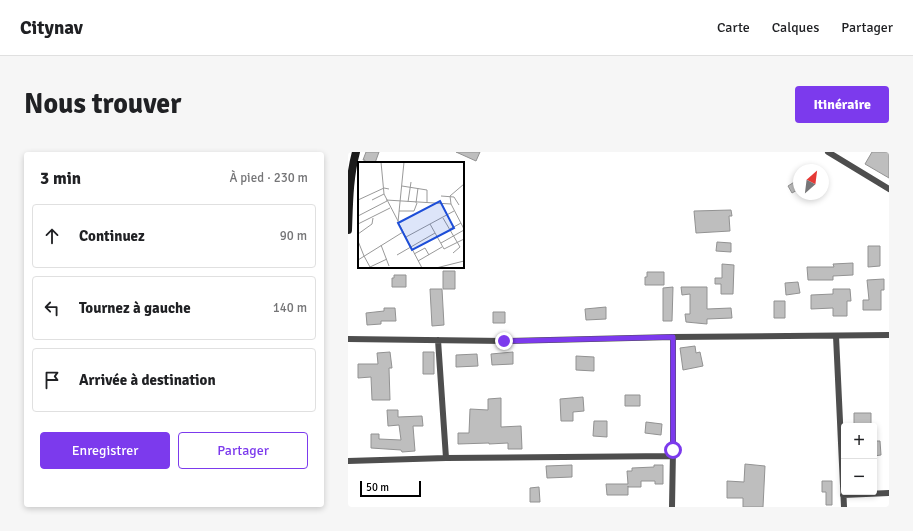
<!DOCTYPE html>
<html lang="fr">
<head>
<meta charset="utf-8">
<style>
  :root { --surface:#fff; --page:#f6f6f6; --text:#202124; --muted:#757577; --line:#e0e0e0; --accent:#7c3aed }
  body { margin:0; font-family:Signika,sans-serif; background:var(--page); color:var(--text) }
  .controls { position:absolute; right:12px; bottom:12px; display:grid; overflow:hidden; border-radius:4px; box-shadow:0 2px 6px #0003 }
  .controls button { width:36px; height:36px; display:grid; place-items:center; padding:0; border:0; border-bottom:1px solid var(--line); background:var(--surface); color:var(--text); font:20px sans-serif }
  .compass { position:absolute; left:445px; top:12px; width:36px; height:36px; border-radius:50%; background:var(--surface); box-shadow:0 2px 6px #0003; rotate:28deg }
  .scale { position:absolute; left:12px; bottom:10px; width:61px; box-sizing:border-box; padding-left:4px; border:2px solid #000; border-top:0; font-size:11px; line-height:14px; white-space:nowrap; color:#000; -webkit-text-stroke:3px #fff; paint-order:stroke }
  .stop { position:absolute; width:12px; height:12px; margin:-9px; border:3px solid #7c3aed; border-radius:50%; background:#fff }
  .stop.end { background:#7c3aed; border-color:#fff; box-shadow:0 1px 4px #0008 }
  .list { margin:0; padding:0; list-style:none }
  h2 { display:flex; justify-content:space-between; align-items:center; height:52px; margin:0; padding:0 16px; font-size:17px }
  h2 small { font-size:13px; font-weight:400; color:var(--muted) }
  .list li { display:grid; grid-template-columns:26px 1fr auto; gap:12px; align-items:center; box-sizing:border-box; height:64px; margin:0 8px 8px; padding:0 8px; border:1px solid var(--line); border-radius:4px }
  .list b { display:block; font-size:15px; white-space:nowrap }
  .list em { font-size:13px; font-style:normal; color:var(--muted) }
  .actions { display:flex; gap:8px; padding:12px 16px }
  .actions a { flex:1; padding:9px 0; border:1px solid var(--accent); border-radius:4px; text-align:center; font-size:14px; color:var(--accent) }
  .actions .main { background:var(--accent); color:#fff }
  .icon { flex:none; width:22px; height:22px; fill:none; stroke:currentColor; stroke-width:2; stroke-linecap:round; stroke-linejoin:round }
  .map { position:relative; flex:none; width:541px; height:355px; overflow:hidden; border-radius:4px }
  header { display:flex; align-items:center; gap:24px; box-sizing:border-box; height:56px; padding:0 20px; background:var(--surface); border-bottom:1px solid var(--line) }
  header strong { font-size:19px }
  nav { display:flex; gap:22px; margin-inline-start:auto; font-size:14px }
  .intro { display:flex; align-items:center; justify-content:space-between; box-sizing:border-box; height:96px; padding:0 24px }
  h1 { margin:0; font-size:28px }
  .button { padding:10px 18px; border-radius:4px; background:var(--accent); color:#fff; font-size:14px; font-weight:700 }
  main { display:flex; gap:24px; padding:0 24px }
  aside { flex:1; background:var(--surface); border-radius:4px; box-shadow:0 2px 6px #0003 }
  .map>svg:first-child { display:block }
  .building { fill:#bebebe; stroke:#929292 }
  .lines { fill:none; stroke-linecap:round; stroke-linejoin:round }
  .street { stroke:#4e4e4e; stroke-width:6 }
  .secondary { stroke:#1b1b1b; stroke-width:8 }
  .route { stroke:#7c3aed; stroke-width:5 }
  .inset-road { fill:none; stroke:#999; stroke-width:1 }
  .view { fill:#1d4ed8; fill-opacity:0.15; stroke:#1d4ed8; stroke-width:2 }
  .inset-edge { fill:none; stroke:#000; stroke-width:2 }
</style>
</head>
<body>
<header>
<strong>Citynav</strong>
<nav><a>Carte</a><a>Calques</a><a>Partager</a></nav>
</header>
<div class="intro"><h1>Nous trouver</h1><a class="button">Itinéraire</a></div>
<main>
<aside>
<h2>3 min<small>À pied · 230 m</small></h2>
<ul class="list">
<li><svg class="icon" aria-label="ahead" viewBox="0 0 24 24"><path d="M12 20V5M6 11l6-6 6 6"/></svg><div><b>Continuez</b></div><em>90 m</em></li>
<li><svg class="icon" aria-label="left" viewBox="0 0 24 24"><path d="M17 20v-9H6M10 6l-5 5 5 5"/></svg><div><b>Tournez à gauche</b></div><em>140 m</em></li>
<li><svg class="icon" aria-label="arrive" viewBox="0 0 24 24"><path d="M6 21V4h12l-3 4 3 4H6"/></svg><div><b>Arrivée à destination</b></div></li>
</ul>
<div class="actions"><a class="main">Enregistrer</a><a>Partager</a></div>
</aside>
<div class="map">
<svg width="541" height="355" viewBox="0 0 541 355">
  <rect width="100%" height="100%" fill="#fff"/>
  <path class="building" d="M18,0H31L27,11H16L17,8H15Z
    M108,0H132L128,9Z
    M524,0H541V26L517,12Z
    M451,27V37L444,41L440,34Z
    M383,58L384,64H381L382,79L348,81L346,59Z
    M369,90L383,91V100L368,99Z
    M520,94H532V114L520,115Z
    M505,111V123L485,124V128H460L459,115H486L485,112Z
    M374,112L386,113L385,142H373V132H367V126H374Z
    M95,119H107V137H95Z
    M299,120H316V133H297V125H299Z
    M46,123H58V135H44V126H46Z
    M536,127V138H533V158H515V148H521L519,128Z
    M450,130L452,141L438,143L437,131Z
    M325,135L324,169H315V136Z
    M333,135H359V157L383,156L384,166L359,167V172L338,170L337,162H342V142L334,143Z
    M82,137H94L96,173L84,174Z
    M485,137H502L503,149H499V164H485V156L463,157V143L485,142Z
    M426,149H437V166H426Z
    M258,155V167L238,168L237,157Z
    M36,156H47L48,169H33V172L19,173L18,161L36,159Z
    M145,160H157V171H145Z
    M347,194L348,201L352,200L355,214L335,218L332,196Z
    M42,200L44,216H41L42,248H24L23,225L10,226V212H30L29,201Z
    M75,200H86V222H75Z
    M165,200V212L144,213L143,202Z
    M129,202L130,214L108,215V203Z
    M228,204L246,205V219L228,218Z
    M277,243H292V254H277Z
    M235,245L236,259L225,260V269H213L212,247Z
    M153,246V275L173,274L174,297H160V291L141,292V291L110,292V281H121L122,257L140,258V247Z
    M39,258H50V265L74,264L75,274H65L67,299L54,300L53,298L23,296V282H31V287L53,288L51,273L40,274Z
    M506,261H523V274H506Z
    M246,269H259V285L245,284Z
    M298,270L314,272L313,283L297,281Z
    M526,289H532L533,303L526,304Z
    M397,312L417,314L415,355H395V346H379V329L396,330Z
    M224,313V325L199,326L198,314Z
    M306,313H315V332H307V329H293V335H280V334V343H259L258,332H280L279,319H284V316L306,315Z
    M474,329H484V353H478V340H474Z
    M191,335L192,350H182V336Z"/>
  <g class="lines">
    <path class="street" d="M480,0L541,37
      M488,184L496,355
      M0,187L156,189L325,185L541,183
      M90,188L98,306
      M0,309L98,306L325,304
      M495,343L541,341
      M324,355L325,298V185"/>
    <path class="secondary" d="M0,78C1,52 1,26 8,0"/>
  </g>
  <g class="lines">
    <path class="route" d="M156,189L325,185V298"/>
  </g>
  <g transform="translate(10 10)">
    <rect width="106" height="106" fill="#fff"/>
    <path class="inset-road" d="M23,0L26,32L40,59M46,0L40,60L64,106M106,22L92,34L93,42L106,67M44,24L69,28V41M83,34L96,35L101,43M0,38L26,26L31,27M14,38L26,32M28,38L93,42M50,40L53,20M58,41L60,26M41,49H56L59,41M0,54L29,39M85,56L102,85L95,91M0,62L32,46M72,62L86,87L106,77M92,67L103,61M0,72L14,62L15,56M48,75L96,49M0,79L6,94M83,81L106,68M23,83L31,104M56,92L67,86L71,93M39,93L77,71M6,94L12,105M0,98L45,70M60,99L84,85M12,105L29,97M78,106L106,99"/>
    <path class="view" d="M82,39L96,66L54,88L40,61Z"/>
    <rect width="106" height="106" class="inset-edge"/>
  </g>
</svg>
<div class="controls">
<button>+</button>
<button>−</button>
</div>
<svg class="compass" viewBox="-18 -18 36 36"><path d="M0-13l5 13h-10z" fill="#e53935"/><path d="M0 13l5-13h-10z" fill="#757577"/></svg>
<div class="scale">50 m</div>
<div class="stop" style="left:325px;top:298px"></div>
<div class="stop end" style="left:156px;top:189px"></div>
</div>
</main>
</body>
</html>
